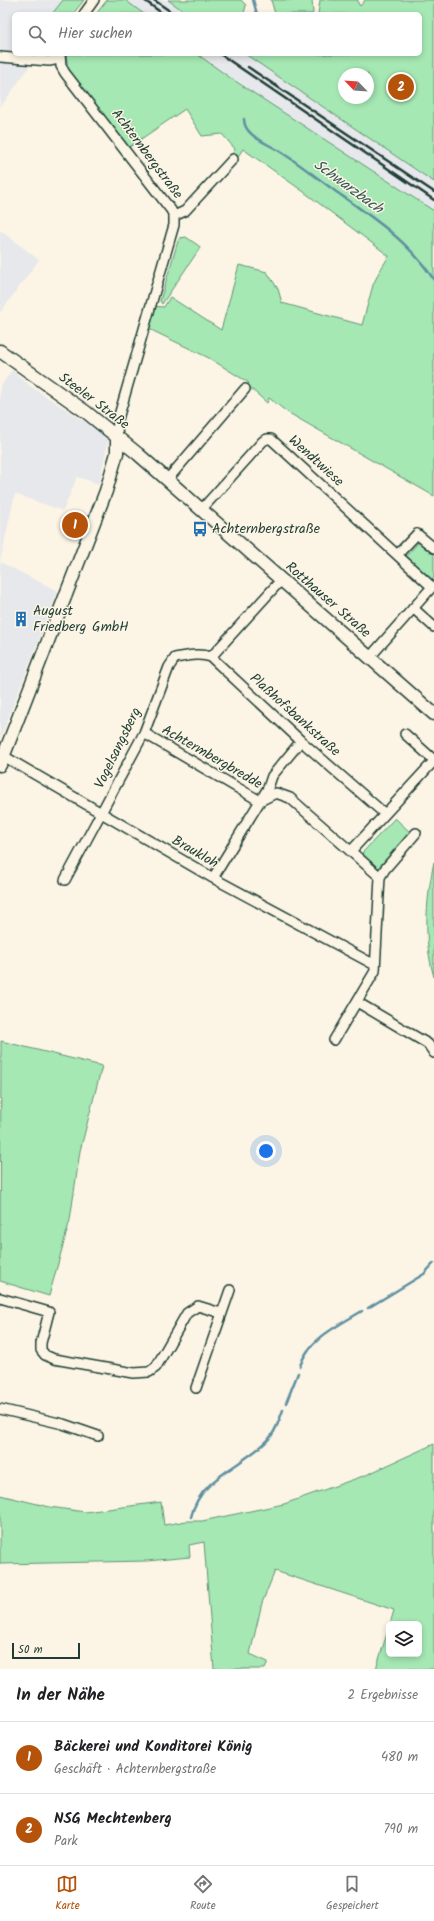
<!DOCTYPE html>
<html lang="de">
<head>
<meta charset="utf-8">
<style>
  :root { --surface:#fff; --page:#f6f6f6; --text:#202124; --muted:#757577; --line:#e0e0e0; --accent:#b45309 }
  body { margin:0; font-family:Kalam,sans-serif; background:var(--page); color:var(--text) }
  .controls { position:absolute; right:12px; bottom:12px; display:grid; overflow:hidden; border-radius:6px; box-shadow:0 2px 6px #0003 }
  .controls button { width:36px; height:36px; display:grid; place-items:center; padding:0; border:0; border-bottom:1px solid var(--line); background:var(--surface); color:var(--text); font:20px sans-serif }
  .compass { position:absolute; left:338px; top:68px; width:36px; height:36px; border-radius:50%; background:var(--surface); box-shadow:0 2px 6px #0003; rotate:295deg }
  .scale { position:absolute; left:12px; bottom:10px; width:68px; box-sizing:border-box; padding-left:4px; border:2px solid #1f3d34; border-top:0; font-size:11px; line-height:14px; white-space:nowrap; color:#1f3d34; -webkit-text-stroke:3px #fcf5e5; paint-order:stroke }
  .you { position:absolute; left:266px; top:1151px; width:14px; height:14px; margin:-10px; border:3px solid #fff; border-radius:50%; background:#1a73e8; box-shadow:0 0 0 6px #1a73e833 }
  .badge { display:grid; place-items:center; width:26px; height:26px; border-radius:50%; background:var(--accent); color:#fff; font-size:13px; font-weight:700 }
  .pin { position:absolute; translate:-50% -50%; border:2px solid #fff; box-shadow:0 1px 4px #0006 }
  .list { margin:0; padding:0; list-style:none }
  h2 { display:flex; justify-content:space-between; align-items:center; height:52px; margin:0; padding:0 16px; font-size:17px }
  h2 small { font-size:13px; font-weight:400; color:var(--muted) }
  .list li { display:grid; grid-template-columns:26px 1fr auto; gap:12px; align-items:center; box-sizing:border-box; height:72px; padding:0 16px; border-top:1px solid var(--line) }
  .list b { display:block; font-size:15px; white-space:nowrap }
  .list p { margin:0; font-size:13px; white-space:nowrap; color:var(--muted) }
  .list em { font-size:13px; font-style:normal; color:var(--muted) }
  .icon { flex:none; width:22px; height:22px; fill:none; stroke:currentColor; stroke-width:2; stroke-linecap:round; stroke-linejoin:round }
  .map { position:relative; flex:none; width:434px; height:1669px; overflow:hidden }
  .search { position:absolute; background:var(--surface); box-shadow:0 2px 6px #0003; left:12px; right:12px; top:12px; height:44px; display:flex; align-items:center; gap:10px; box-sizing:border-box; padding:0 14px; border-radius:6px; color:var(--muted); font-size:15px }
  .sheet { height:196px; background:var(--surface) }
  nav { display:flex; justify-content:space-around; align-items:center; box-sizing:border-box; height:56px; border-top:1px solid var(--line); background:var(--surface); font-size:11px; color:var(--muted) }
  nav a { display:grid; justify-items:center; gap:2px }
  nav .on { color:var(--accent) }
  .map>svg:first-child { display:block }
  .built { fill:#e7e8eb }
  .green { fill:#a5e8b3; stroke:#629274; fill-rule:evenodd }
  .lines { fill:none; stroke-linecap:round; stroke-linejoin:round }
  .stream { stroke:#5f8fa1; stroke-width:2.5 }
  .street-casing { stroke:#1f3d34; stroke-width:12 }
  .secondary-casing { stroke:#1f3d34; stroke-width:15 }
  .street { stroke:#fcf5e5; stroke-width:9 }
  .secondary { stroke:#fcf5e5; stroke-width:12 }
  .rail { stroke:#1f3d34; stroke-width:2.5 }
  .labels { text-anchor:middle; dominant-baseline:central; stroke-width:3; stroke-linejoin:round; paint-order:stroke }
  .street-label { font-size:14px; fill:#1f3d34; stroke:#fcf5e5 }
  .poi-label { font-size:14px; fill:#1f3d34; stroke:#fcf5e5; text-anchor:start }
  .water-label { font-size:15px; font-style:italic; fill:#345858; stroke:#fcf5e5 }
</style>
</head>
<body>
<div class="map">
<svg width="434" height="1669" viewBox="0 0 434 1669">
  <rect width="100%" height="100%" fill="#fcf5e5"/>
  <filter id="ink" filterUnits="userSpaceOnUse"><feTurbulence type="fractalNoise" baseFrequency=".025" numOctaves="2"/><feDisplacementMap in="SourceGraphic" scale="8" xChannelSelector="R" yChannelSelector="G"/><feConvolveMatrix kernelMatrix="1 2 1 2 8 2 1 2 1" color-interpolation-filters="sRGB"/></filter>
  <g filter="url(#ink)">
    <path class="built" d="M0,0H63L52,14H14V54H24L22,59L29,67L0,108Z
      M125,0H168L188,14H144Z
      M197,54H245L434,182V211L229,77Z
      M0,230L39,260L0,313Z
      M12,370L30,386L109,437L99,484L77,477L63,511L15,494L0,562L58,591L0,739V387Z"/>
    <path class="green" d="M63,0H84L73,14H52Z
      M107,0H125L144,14H96Z
      M168,0H241L246,5L244,14H188Z
      M271,0H312L313,14H275Z
      M320,0H358V3L360,6L365,0H434V182L245,54H420V14H318ZM344,74H368V98H344Z
      M66,54H197L229,77L434,211V496L287,412L269,398L267,403L247,385L249,383L209,358L145,327L151,306L164,307L170,297L221,330L239,265L267,272L278,289L282,303L362,325L373,285L379,272L389,256L304,192L243,149L235,161L231,156L235,149L222,134L202,136L185,109L128,148L68,69Z
      M186,237L199,246L200,248L162,304L160,301L178,241L180,238Z
      M420,541L434,554V578L432,580L406,556Z
      M395,818L411,833L378,868L362,853Z
      M434,862V977C423,939 426,900 434,862Z
      M1,1041L102,1066L80,1151L70,1220L49,1296L0,1281Z
      M434,1444V1669H376L389,1627V1654H419V1624H390L394,1610L275,1571L262,1603L250,1654L268,1662L265,1669H214L204,1542L189,1545L190,1557L147,1561L0,1564V1495L50,1507L85,1512L161,1502L164,1525L186,1521H202L284,1504L366,1475Z"/>
    <g class="lines">
      <path class="stream" d="M253,0L257,14
        M244,119C244,135 264,142 276,149C296,161 316,177 335,191C372,217 409,241 434,280
        M368,1308L424,1274L434,1263
        M300,1366C309,1338 338,1326 362,1311
        M286,1403L298,1373
        M191,1517C200,1477 242,1467 268,1440C276,1432 279,1420 283,1410"/>
      <g class="street-casing">
        <path id="street" d="M84,14L94,0
          M60,54L61,66L65,73L171,210L174,216V225L118,419L117,436
          M0,57L49,61L59,59
          M174,216L185,211L233,159
          M167,480L245,389
          M202,509L263,441L267,439H271L432,587L370,657
          M398,554L417,534L434,548
          M413,608L434,627
          M211,657L282,579
          M144,733L260,801L276,793L290,798L380,877
          M405,734L434,760
          M0,754L213,878L375,965
          M351,851L434,761
          M213,878L268,788L272,776L301,741
          M65,880L144,733L169,667L175,658C188,656 199,653 211,657L301,741L385,814
          M357,1002L428,1044L434,1053
          M334,1040L375,971L380,877L385,869L416,833
          M0,1298L49,1312L41,1343V1350L45,1355L54,1359L134,1373L149,1372L156,1367L187,1313L198,1306L221,1313
          M196,1388L230,1290
          M0,1409L63,1424L98,1436"/>
      </g>
      <g class="secondary-casing">
        <path id="secondary" d="M0,351L86,412L138,454L434,714
          M0,765L106,491L117,453V436"/>
      </g>
      <use href="#street" class="street"/>
      <use href="#secondary" class="secondary"/>
      <path class="rail" d="M144,0L163,14
        M154,0L174,14
        M220,54L434,200
        M248,67L434,192"/>
    </g>
  </g>
  <defs>
    <g id="bus-bare" transform="scale(1.2)"><path d="M-5-6H5V4H4V6H2V4H-2V6H-4V4H-5ZM-3.5-4V0h7V-4ZM-3.5 1.2v1.5H-2V1.2ZM2 1.2v1.5H3.5V1.2Z" fill="#1f6fb2" stroke="#fcf5e5" stroke-width="2.5" paint-order="stroke"/></g>
    <g id="building-bare" transform="scale(1.2)"><path d="M-4-6H4V6H1V3H-1V6H-4ZM-2.5-4.3h1.7v1.8h-1.7ZM.8-4.3h1.7v1.8H.8ZM-2.5-1h1.7V.8h-1.7ZM.8-1h1.7V.8H.8Z" fill="#1f6fb2" stroke="#fcf5e5" stroke-width="2.5" paint-order="stroke"/></g>
  </defs>
  <g fill-rule="evenodd">
    <use href="#bus-bare" x="200" y="529"/>
    <use href="#building-bare" x="21" y="619"/>
  </g>
  <g class="labels">
    <g class="street-label">
      <text transform="translate(147 154) rotate(53)">Achternbergstraße</text>
      <text transform="translate(94 401) rotate(37)">Steeler Straße</text>
      <text transform="translate(316 461) rotate(42)">Wendtwiese</text>
      <text transform="translate(328 600) rotate(41)">Rotthauser Straße</text>
      <text transform="translate(295 715) rotate(42)">Plaßhofsbankstraße</text>
      <text transform="translate(118 748) rotate(-64)">Vogelsangsberg</text>
      <text transform="translate(212 757) rotate(30)">Achtermbergbredde</text>
      <text transform="translate(195 852) rotate(30)">Braukloh</text>
    </g>
    <g class="poi-label">
      <text x="212" y="529">Achternbergstraße</text>
      <text x="33" y="611">August<tspan x="33" dy="16">Friedberg GmbH</tspan></text>
    </g>
    <g class="water-label">
      <text transform="translate(348 187) rotate(36)">Schwarzbach</text>
    </g>
  </g>
</svg>
<div class="controls">
<button><svg class="icon" aria-label="layers" viewBox="0 0 24 24"><path d="M12 4l9 5-9 5-9-5zM3 14l9 5 9-5"/></svg></button>
</div>
<svg class="compass" viewBox="-18 -18 36 36"><path d="M0-13l5 13h-10z" fill="#e53935"/><path d="M0 13l5-13h-10z" fill="#757577"/></svg>
<div class="scale">50 m</div>
<div class="you"></div>
<div class="pin badge" style="left:75px;top:525px">1</div>
<div class="pin badge" style="left:401px;top:87px">2</div>
<div class="search"><svg class="icon" aria-label="search" viewBox="0 0 24 24"><circle cx="10" cy="10" r="6"/><path d="M15 15l6 6"/></svg>Hier suchen</div>
</div>
<section class="sheet">
<h2>In der Nähe<small>2 Ergebnisse</small></h2>
<ul class="list">
<li><span class="badge">1</span><div><b>Bäckerei und Konditorei König</b><p>Geschäft · Achternbergstraße</p></div><em>480 m</em></li>
<li><span class="badge">2</span><div><b>NSG Mechtenberg</b><p>Park</p></div><em>790 m</em></li>
</ul>
</section>
<nav>
<a class="on"><svg class="icon" aria-label="map" viewBox="0 0 24 24"><path d="M3 6l6-2 6 2 6-2v14l-6 2-6-2-6 2zM9 4v14M15 6v14"/></svg>Karte</a>
<a><svg class="icon" aria-label="directions" viewBox="0 0 24 24"><path d="M12 3l9 9-9 9-9-9zM9 14v-3h6M13 9l2 2-2 2"/></svg>Route</a>
<a><svg class="icon" aria-label="saved" viewBox="0 0 24 24"><path d="M7 4h10v16l-5-4-5 4z"/></svg>Gespeichert</a>
</nav>
</body>
</html>
